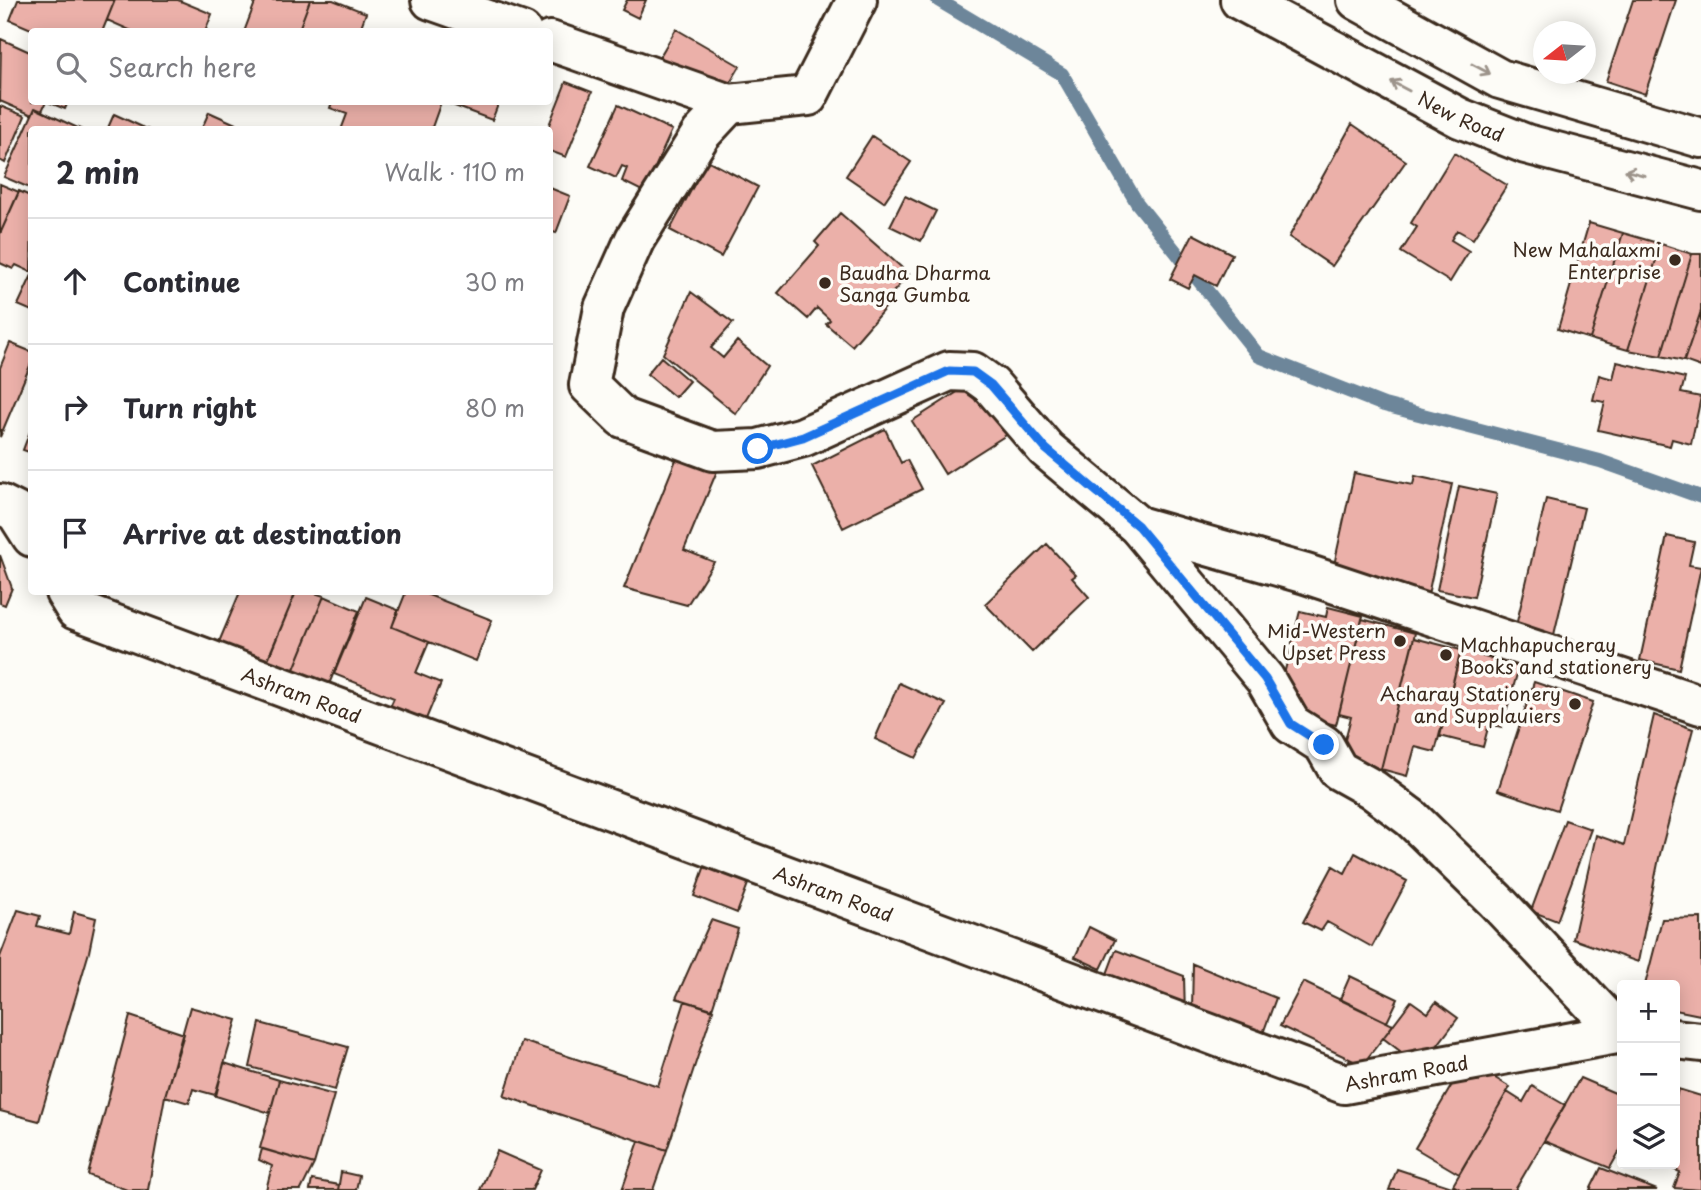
<!DOCTYPE html>
<html lang="en">
<head>
<meta charset="utf-8">
<style>
  :root { --surface:#fff; --page:#f7f7f7; --text:#2b2b33; --muted:#7c7c81; --line:#e1e1e2 }
  body { margin:0; font-family:"Playpen Sans",sans-serif; background:var(--page); color:var(--text) }
  .controls { position:absolute; right:21px; bottom:21px; display:grid; overflow:hidden; border-radius:7px; box-shadow:0 4px 18px #0003 }
  .controls button { width:63px; height:63px; display:grid; place-items:center; padding:0; border:0; border-bottom:2px solid var(--line); background:var(--surface); color:var(--text); font:35px sans-serif }
  .compass { position:absolute; left:1533px; top:21px; width:63px; height:63px; border-radius:50%; background:var(--surface); box-shadow:0 4px 18px #0003; rotate:253deg }
  .stop { position:absolute; width:21px; height:21px; margin:-16px; border:5px solid #1a73e8; border-radius:50%; background:#fff }
  .stop.end { background:#1a73e8; border-color:#fff; box-shadow:0 2px 7px #0008 }
  .list { margin:0; padding:0; list-style:none }
  h2 { display:flex; justify-content:space-between; align-items:center; height:91px; margin:0; padding:0 28px; font-size:30px }
  h2 small { font-size:23px; font-weight:400; color:var(--muted) }
  .list li { display:grid; grid-template-columns:46px 1fr auto; gap:21px; align-items:center; box-sizing:border-box; height:126px; padding:0 28px; border-top:2px solid var(--line) }
  .list b { display:block; font-size:26px; white-space:nowrap }
  .list em { font-size:23px; font-style:normal; color:var(--muted) }
  .icon { flex:none; width:38px; height:38px; fill:none; stroke:currentColor; stroke-width:2; stroke-linecap:round; stroke-linejoin:round }
  .map { position:relative; flex:none; width:1701px; height:1190px; overflow:hidden }
  .search { position:absolute; background:var(--surface); box-shadow:0 4px 18px #0003; left:28px; top:28px; width:525px; height:77px; display:flex; align-items:center; gap:18px; box-sizing:border-box; padding:0 24px; border-radius:7px; color:var(--muted); font-size:26px }
  .panel { position:absolute; background:var(--surface); box-shadow:0 4px 18px #0003; left:28px; top:126px; width:525px; height:469px; border-radius:7px }
  .map>svg:first-child { display:block }
  .lines { fill:none; stroke-linecap:round; stroke-linejoin:round }
  .stream { stroke:#6d869a; stroke-width:14 }
  .building { fill:#ebb0a9; stroke:#3b2a1e; stroke-width:2 }
  .street-casing { stroke:#3b2a1e; stroke-width:44 }
  .primary-casing { stroke:#3b2a1e; stroke-width:44 }
  .street { stroke:#fdfcf7; stroke-width:38 }
  .primary { stroke:#fdfcf7; stroke-width:38 }
  .oneway { stroke:#9c938a }
  .route { stroke:#1a73e8; stroke-width:9 }
  .poi-dot { fill:#3b2a1e; stroke:#fdfcf7; stroke-width:2.5 }
  .labels { text-anchor:middle; dominant-baseline:central; stroke-width:7; stroke-linejoin:round; paint-order:stroke }
  .street-label { font-size:19px; fill:#3b2a1e; stroke:#fdfcf7 }
  .poi-label { font-size:19px; fill:#3b2a1e; stroke:#fdfcf7; text-anchor:end }
</style>
</head>
<body>
<div class="map">
<svg width="1701" height="1190" viewBox="0 0 1701 1190">
  <rect width="100%" height="100%" fill="#fdfcf7"/>
  <filter id="ink" filterUnits="userSpaceOnUse"><feTurbulence type="fractalNoise" baseFrequency=".0143" numOctaves="2"/><feDisplacementMap in="SourceGraphic" scale="14" xChannelSelector="R" yChannelSelector="G"/><feConvolveMatrix kernelMatrix="1 2 1 2 8 2 1 2 1" color-interpolation-filters="sRGB"/></filter>
  <g filter="url(#ink)">
    <g class="lines">
      <path class="stream" d="M938,0L1062,74L1137,203L1259,356L1384,405L1600,461L1701,497"/>
    </g>
    <path class="building" d="M18,0H115L102,32H38L10,20Z
      M115,0H178L212,14L205,32H134L107,20Z
      M256,0H310L298,32H244Z
      M310,0H333L366,13L359,32H298Z
      M627,0H646L638,18L622,10Z
      M1633,0H1676L1645,94L1606,81Z
      M676,29L740,66L723,95L659,58Z
      M1,39L32,53V102H46L42,111L35,108L32,115L0,101Z
      M566,82L592,92L566,157L550,151L547,130Z
      M48,102H68L65,109Z
      M332,102H441L431,130H341L347,114L330,108Z
      M444,102H499L492,120Z
      M618,105L672,130L644,192L622,181L627,168L622,166L616,178L590,166Z
      M0,106L25,116L5,163L0,160Z
      M35,108L82,130H32V189L4,177Z
      M209,112L249,130H201Z
      M114,114L149,130H107Z
      M1352,124L1406,161L1332,266L1289,237Z
      M872,136L911,162L884,202L846,176Z
      M1454,153L1507,185L1473,239L1457,230L1451,240L1469,251L1450,282L1401,252L1417,227L1411,223Z
      M707,160L758,187L721,257L670,230Z
      M0,184L19,192L0,234Z
      M550,188L570,196L556,233L550,231Z
      M19,191L32,197L31,272L16,265L13,269L0,263V234Z
      M905,196L936,211L921,241L890,226Z
      M840,213L909,274L888,298L891,301L852,346L826,324L830,320L817,308L808,319L778,293L819,246L815,242Z
      M1589,223L1623,233L1590,339L1558,329Z
      M1623,233L1661,244L1628,350L1590,339Z
      M1193,234L1232,254L1216,286L1195,275L1188,288L1170,279Z
      M1661,244L1692,254L1661,356L1628,350Z
      M1692,254H1701V311L1684,361L1661,356Z
      M32,275V311L18,305Z
      M691,292L733,323L711,348L723,358L737,341L767,366L736,414L663,354Z
      M1701,311V367L1684,361Z
      M10,343L32,352V361L0,437V368Z
      M661,357L689,381L675,397L647,374Z
      M1617,362L1685,378L1681,393L1701,397L1691,444L1672,439L1670,446L1598,430L1605,402L1593,400L1599,375L1613,379Z
      M967,386L976,401L986,394L1011,432L945,474L912,421Z
      M32,426V453L23,450Z
      M885,429L901,463L907,460L922,489L843,528L812,466Z
      M677,457L717,471L684,550L714,562L687,605L624,588Z
      M1354,473L1413,485L1415,476L1452,484L1428,595L1334,565Z
      M1459,486L1497,494L1474,597L1437,590Z
      M1546,499L1584,508L1553,639L1515,630Z
      M1667,536L1694,542L1689,565L1701,567L1679,669L1640,660Z
      M1047,544L1076,575L1072,578L1089,597L1032,652L985,604Z
      M0,555L12,588L5,605L0,603Z
      M240,592H296L267,662L219,642Z
      M296,592H312L324,596L292,674L266,663Z
      M406,592H421L492,620L476,661L392,627Z
      M324,596L359,611L325,694L292,674Z
      M366,597L398,610L392,627L429,642L416,673L441,683L424,724L389,709L394,698L334,674Z
      M1328,607L1363,616L1336,725L1294,715L1299,695L1280,690L1300,611L1326,617Z
      M1362,619L1415,633L1381,769L1340,759L1351,717L1339,714Z
      M1414,638L1461,650L1435,752L1415,747L1407,776L1381,769Z
      M1461,650L1519,667L1502,727L1489,724L1483,747L1440,736Z
      M1534,682L1593,702L1557,810L1498,790Z
      M899,683L946,704L916,758L875,739Z
      M1654,715L1693,729L1659,858L1638,962L1573,939L1596,835L1624,845Z
      M1565,820L1591,829L1557,921L1531,911Z
      M1355,853L1407,881L1372,947L1327,922L1321,931L1303,922L1333,866L1345,873Z
      M707,860L751,876L737,913L694,896Z
      M18,910L40,916L37,926L69,934L74,912L96,918L89,952L39,1121L0,1111V957Z
      M1701,918V1009L1700,1015L1675,1010V985H1645L1662,919Z
      M711,920L738,929L712,1009L676,998Z
      M1089,927L1115,940L1101,969L1075,957Z
      M1116,950L1184,976L1185,1015L1104,982Z
      M1193,964L1276,998L1262,1036L1192,1009Z
      M1350,976L1398,999L1387,1022L1340,999Z
      M1303,982L1393,1025L1362,1065L1280,1026Z
      M685,1001L713,1010L667,1150L504,1096L522,1041L658,1086Z
      M1411,1001L1428,1013L1436,1002L1458,1018L1421,1067L1383,1038Z
      M190,1007L237,1020L215,1095L193,1089L189,1103L165,1096Z
      M130,1016L184,1034L165,1096L148,1190H127L88,1175Z
      M260,1023L348,1047L335,1090L250,1067Z
      M224,1063L279,1080L270,1113L216,1096Z
      M1460,1071L1479,1082L1485,1072L1510,1087L1459,1174L1415,1148Z
      M1580,1078L1622,1096V1147L1610,1168L1544,1141Z
      M279,1080L334,1095L314,1164L260,1148Z
      M1532,1086L1565,1105L1515,1190H1462L1453,1185L1507,1092L1523,1102Z
      M1678,1089L1701,1096V1190L1674,1188L1680,1172L1661,1164H1675V1102Z
      M639,1141L667,1150L653,1190H622Z
      M262,1149L314,1164L301,1190H266L272,1166L259,1160Z
      M497,1151L541,1170L532,1190H480Z
      M1639,1164H1654L1651,1171Z
      M1601,1168L1657,1190H1590Z
      M1397,1169L1461,1190H1389Z
      M341,1172L359,1176L356,1190H338Z
      M312,1180L339,1185L338,1190H310Z"/>
    <g class="lines">
      <g class="street-casing">
        <g id="street">
          <path d="M431,0L522,32"/>
          <path d="M550,41L729,104L808,96L857,0"/>
          <path d="M729,104L701,134L635,239L604,308L589,385L623,418L713,451L758,449L803,437L949,371L973,372L991,385L1046,449L1138,526L1265,679L1291,724L1324,745L1338,770L1372,789L1411,818L1496,901L1620,1033"/>
          <path d="M0,504L16,512L32,537"/>
          <path d="M1138,526L1306,574L1701,705"/>
          <path id="s1" d="M65,592L76,610L1344,1084L1622,1033"/>
          <path d="M1675,1039L1701,1042"/>
        </g>
      </g>
      <g class="primary-casing">
        <g id="primary">
          <path id="s2" d="M1240,0L1460,118L1526,144L1701,190"/>
          <path d="M1357,0L1500,79L1701,138"/>
        </g>
      </g>
      <use href="#street" class="street"/>
      <use href="#primary" class="primary"/>
    </g>
    <defs><path id="oneway-shaft" d="M-6 0H5M1.5-3L5.5 0L1.5 3" fill="none" stroke-width="1.6" stroke-linecap="round" stroke-linejoin="round" transform="scale(1.75)"/></defs>
    <g class="oneway">
      <use href="#oneway-shaft" transform="translate(1481 69) rotate(28)"/>
      <use href="#oneway-shaft" transform="translate(1400 86) rotate(-152)"/>
      <use href="#oneway-shaft" transform="translate(1635 173) rotate(-165)"/>
    </g>
  </g>
  <g class="lines" filter="url(#ink)">
    <path class="route" d="M758,449L803,437L949,371L973,372L991,385L1046,449L1138,526L1265,679L1291,724L1324,745"/>
  </g>
  <g class="poi-dot">
    <circle cx="1675" cy="260" r="7"/>
    <circle cx="825" cy="283" r="7"/>
    <circle cx="1400" cy="641" r="7"/>
    <circle cx="1446" cy="655" r="7"/>
    <circle cx="1575" cy="704" r="7"/>
  </g>
  <g class="labels">
    <g class="street-label">
      <text stroke="none"><textPath href="#s2" startOffset="250">New Road</textPath></text>
      <text stroke="none"><textPath href="#s1" startOffset="262">Ashram Road</textPath></text>
      <text stroke="none"><textPath href="#s1" startOffset="830">Ashram Road</textPath></text>
      <text stroke="none"><textPath href="#s1" startOffset="1438">Ashram Road</textPath></text>
    </g>
    <g class="poi-label">
      <text x="1661" y="249">New Mahalaxmi<tspan x="1661" dy="22">Enterprise</tspan></text>
      <text x="839" y="272" text-anchor="start">Baudha Dharma<tspan x="839" dy="22">Sanga Gumba</tspan></text>
      <text x="1386" y="630">Mid-Western<tspan x="1386" dy="22">Upset Press</tspan></text>
      <text x="1460" y="644" text-anchor="start">Machhapucheray<tspan x="1460" dy="22">Books and stationery</tspan></text>
      <text x="1561" y="693">Acharay Stationery<tspan x="1561" dy="22">and Supplauiers</tspan></text>
    </g>
  </g>
</svg>
<div class="controls">
<button>+</button>
<button>−</button>
<button><svg class="icon" aria-label="layers" viewBox="0 0 24 24"><path d="M12 4l9 5-9 5-9-5zM3 14l9 5 9-5"/></svg></button>
</div>
<svg class="compass" viewBox="-18 -18 36 36"><path d="M0-13l5 13h-10z" fill="#e53935"/><path d="M0 13l5-13h-10z" fill="#7c7c81"/></svg>
<div class="stop" style="left:758px;top:449px"></div>
<div class="stop end" style="left:1324px;top:745px"></div>
<div class="search"><svg class="icon" aria-label="search" viewBox="0 0 24 24"><circle cx="10" cy="10" r="6"/><path d="M15 15l6 6"/></svg>Search here</div>
<section class="panel">
<h2>2 min<small>Walk · 110 m</small></h2>
<ul class="list">
<li><svg class="icon" aria-label="ahead" viewBox="0 0 24 24"><path d="M12 20V5M6 11l6-6 6 6"/></svg><div><b>Continue</b></div><em>30 m</em></li>
<li><svg class="icon" aria-label="right" viewBox="0 0 24 24"><path d="M7 20v-9h11M14 6l5 5-5 5"/></svg><div><b>Turn right</b></div><em>80 m</em></li>
<li><svg class="icon" aria-label="arrive" viewBox="0 0 24 24"><path d="M6 21V4h12l-3 4 3 4H6"/></svg><div><b>Arrive at destination</b></div></li>
</ul>
</section>
</div>
</body>
</html>
